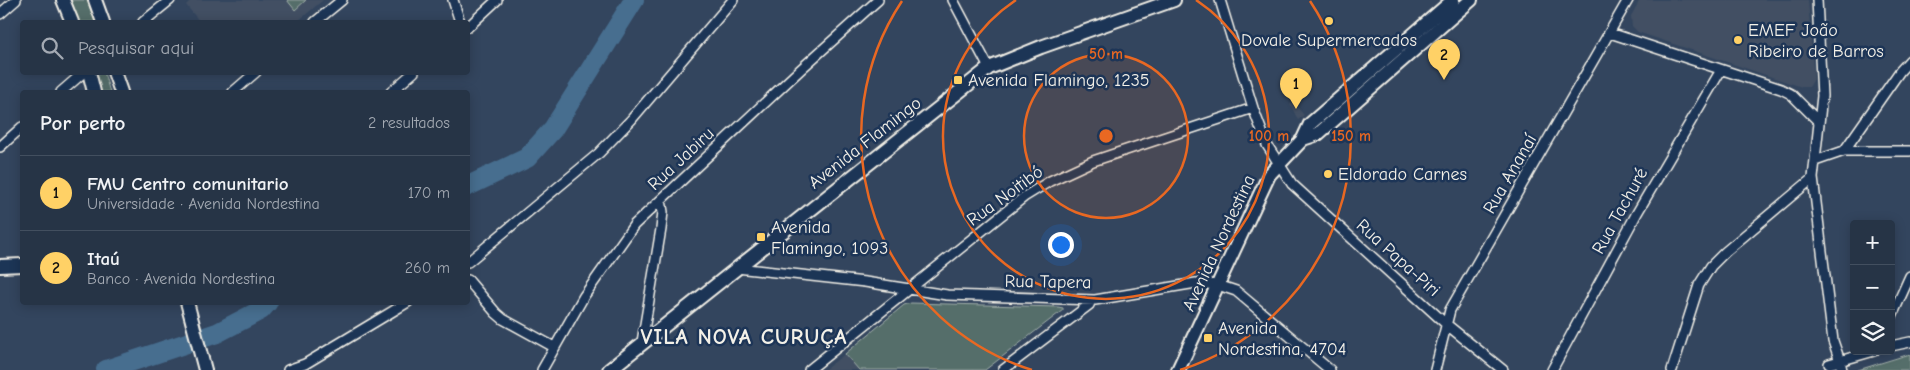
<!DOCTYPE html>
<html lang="pt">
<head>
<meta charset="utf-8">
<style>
  :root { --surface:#263446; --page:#2e3c4d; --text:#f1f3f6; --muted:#a4aab3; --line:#424f5f; --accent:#ffd166 }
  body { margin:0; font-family:"Comic Neue",sans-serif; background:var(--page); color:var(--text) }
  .controls { position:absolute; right:15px; bottom:15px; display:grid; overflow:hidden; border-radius:5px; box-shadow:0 2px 12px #0003 }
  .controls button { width:45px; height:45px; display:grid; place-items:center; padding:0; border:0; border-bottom:1px solid var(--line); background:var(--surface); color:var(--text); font:25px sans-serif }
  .you { position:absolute; left:1060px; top:244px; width:18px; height:18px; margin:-12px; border:4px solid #fff; border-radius:50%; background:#1a73e8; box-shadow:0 0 0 8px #1a73e833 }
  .badge { display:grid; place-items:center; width:32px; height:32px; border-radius:50%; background:var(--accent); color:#111; font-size:16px; font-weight:700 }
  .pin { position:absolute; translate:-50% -41px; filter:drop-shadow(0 1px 2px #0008) }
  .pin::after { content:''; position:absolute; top:26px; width:18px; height:15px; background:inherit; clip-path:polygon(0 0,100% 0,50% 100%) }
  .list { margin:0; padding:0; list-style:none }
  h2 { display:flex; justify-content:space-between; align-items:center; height:65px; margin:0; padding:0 20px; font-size:21px }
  h2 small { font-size:16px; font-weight:400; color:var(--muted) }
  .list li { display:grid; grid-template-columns:32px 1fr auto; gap:15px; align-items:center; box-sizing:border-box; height:75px; padding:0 20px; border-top:1px solid var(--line) }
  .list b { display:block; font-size:19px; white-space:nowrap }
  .list p { margin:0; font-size:16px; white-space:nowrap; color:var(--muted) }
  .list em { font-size:16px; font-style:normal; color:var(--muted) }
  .icon { flex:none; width:28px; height:28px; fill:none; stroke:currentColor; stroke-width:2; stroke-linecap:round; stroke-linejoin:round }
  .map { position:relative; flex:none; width:1910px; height:370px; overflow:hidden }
  .search { position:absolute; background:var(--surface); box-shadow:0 2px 12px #0003; left:20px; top:20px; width:450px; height:55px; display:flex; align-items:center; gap:12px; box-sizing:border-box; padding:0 18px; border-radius:5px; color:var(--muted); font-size:19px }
  .panel { position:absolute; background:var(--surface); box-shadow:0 2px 12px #0003; left:20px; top:90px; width:450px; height:215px; border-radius:5px }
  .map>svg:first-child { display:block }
  .built { fill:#425063 }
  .green { fill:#546e6b; stroke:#a4b0aa }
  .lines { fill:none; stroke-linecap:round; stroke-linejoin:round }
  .river { stroke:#476e8f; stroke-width:20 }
  .street-casing { stroke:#f4f1e8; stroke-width:12 }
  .secondary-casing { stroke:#f4f1e8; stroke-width:16 }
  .street { stroke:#1d3557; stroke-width:9 }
  .secondary { stroke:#1d3557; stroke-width:12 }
  .ring { fill:none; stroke:#e96822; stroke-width:2.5 }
  .poi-dot { fill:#ffd166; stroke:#1d3557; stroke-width:2 }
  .labels { text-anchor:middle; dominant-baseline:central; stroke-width:5; stroke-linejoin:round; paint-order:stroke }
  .poi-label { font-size:18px; fill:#f4f1e8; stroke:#1d3557; text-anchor:start }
  .street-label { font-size:18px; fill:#f4f1e8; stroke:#1d3557 }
  .district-label { font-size:22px; font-weight:bold; letter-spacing:1px; fill:#f4f1e8; stroke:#1d3557 }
  .centre { fill:#e96822; stroke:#1d3557; stroke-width:2.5 }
  .ring-label { font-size:15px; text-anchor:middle; font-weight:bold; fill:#e96822; stroke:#1d3557; stroke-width:5; stroke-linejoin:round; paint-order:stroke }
</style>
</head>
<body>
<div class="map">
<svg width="1910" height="370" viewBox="0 0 1910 370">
  <rect width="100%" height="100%" fill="#33455e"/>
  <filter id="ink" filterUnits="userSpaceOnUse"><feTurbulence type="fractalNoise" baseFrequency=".02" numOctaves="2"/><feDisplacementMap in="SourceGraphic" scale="10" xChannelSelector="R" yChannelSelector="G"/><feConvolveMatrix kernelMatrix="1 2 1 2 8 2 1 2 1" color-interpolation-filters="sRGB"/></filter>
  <g filter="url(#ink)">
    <path class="built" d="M191,0H323L297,22H200L186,5Z
      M1640,0H1808L1814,79L1809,87H1802L1638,32L1632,26L1631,16Z
      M1293,103L1304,115L1298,120L1290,104Z
      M845,354L859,370H824Z"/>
    <path class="green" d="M71,0H87L95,22H78Z
      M287,0H306L295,10Z
      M101,73H104L110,92H100L95,78Z
      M911,303L1058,307L1063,308V310L985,370H859L845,354L904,305Z
      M1910,354V370H1858Z"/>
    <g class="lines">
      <path class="river" d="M468,186L527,158L553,129L634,0
        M106,370L217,333L261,310L268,302"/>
      <g class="street-casing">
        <path id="street" d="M453,0L460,22
          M953,0L989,68
          M1220,0L1253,108L1267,145L1292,184L1446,324L1503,370
          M1817,0L1822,96L1813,178L1833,341L1840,361L1842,370
          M0,14L16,0
          M143,22L170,0
          M315,22L342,0
          M468,27L497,0
          M1610,33L1781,89L1791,94L1819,122
          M61,92L84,72
          M233,92L256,72
          M391,92L414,72
          M0,147L22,127
          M1844,151L1900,71L1910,60
          M1815,161L1844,151H1910
          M468,262L599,153L631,120L733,0
          M737,268L865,282L947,295L1095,300L1196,283L1218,285L1236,291L1330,370
          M468,280L496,313L503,319L554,347
          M1891,318L1910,276
          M642,342L661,229L663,212L661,200
          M1891,346L1910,342
          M1829,364L1874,351
          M288,370L305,364L408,302
          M542,370L584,296L634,225L801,69L878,0
          M809,370L1024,197L1050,181L1093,161L1253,108
          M1003,370L1089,305L1091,300
          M1435,370L1450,310L1628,0
          M1552,370L1637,213L1721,70
          M1672,370L1699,285L1711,266L1725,252L1813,178"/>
      </g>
      <g class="secondary-casing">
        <path id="secondary" d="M63,0L72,22
          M95,0L103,22
          M89,72L94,92
          M114,72L121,92
          M1303,139L1318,134L1471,0
          M0,266L22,265
          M187,302L205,370
          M609,370L989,68L1041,47L1174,0
          M1178,370L1269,175L1303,139L1310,124L1453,0"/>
      </g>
      <use href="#street" class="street"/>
      <use href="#secondary" class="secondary"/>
    </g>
  </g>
  <circle cx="1106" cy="136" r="82" fill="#e96822" fill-opacity=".12"/>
  <g class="ring">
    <circle cx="1106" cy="136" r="82"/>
    <path d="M1196 0A163 163 0 1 1 1016 0"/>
    <path d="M1032 370A245 245 0 0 1 902 1M1310 1A245 245 0 0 1 1180 370"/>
  </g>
  <g class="poi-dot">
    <circle cx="1329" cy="21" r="5"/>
    <circle cx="1738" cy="40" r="5"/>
    <rect x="953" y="75" width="10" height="10" rx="2.5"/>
    <circle cx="1328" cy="174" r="5"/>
    <rect x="756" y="232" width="10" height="10" rx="2.5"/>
    <rect x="1203" y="333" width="10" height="10" rx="2.5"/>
  </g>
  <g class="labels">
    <g class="poi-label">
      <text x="1748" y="30">EMEF João<tspan x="1748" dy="21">Ribeiro de Barros</tspan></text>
      <text x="1329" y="40" text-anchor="middle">Dovale Supermercados</text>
      <text x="968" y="80">Avenida Flamingo, 1235</text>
      <text x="1338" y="174">Eldorado Carnes</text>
      <text x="771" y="227">Avenida<tspan x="771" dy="21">Flamingo, 1093</tspan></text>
      <text x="1218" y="328">Avenida<tspan x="1218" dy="21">Nordestina, 4704</tspan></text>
    </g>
    <g class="street-label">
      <text transform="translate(865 143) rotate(-38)">Avenida Flamingo</text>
      <text transform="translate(681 159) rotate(-43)">Rua Jabiru</text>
      <text transform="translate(1510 174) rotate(-60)">Rua Ananaí</text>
      <text transform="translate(1005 196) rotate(-36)">Rua Noitibó</text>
      <text transform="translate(1620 211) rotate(-61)">Rua Tachuré</text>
      <text transform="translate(1219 243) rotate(-65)">Avenida Nordestina</text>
      <text transform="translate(1398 258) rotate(42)">Rua Papa-Piri</text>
      <text transform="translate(1048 282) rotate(1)">Rua Tapera</text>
    </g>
    <g class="district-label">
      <text x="744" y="337">VILA NOVA CURUÇA</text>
    </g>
  </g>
  <circle cx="1106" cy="136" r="8" class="centre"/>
  <g class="ring-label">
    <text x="1106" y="59">50 m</text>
    <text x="1269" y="141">100 m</text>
    <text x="1351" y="141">150 m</text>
  </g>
</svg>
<div class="controls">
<button>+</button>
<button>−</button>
<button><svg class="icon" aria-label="layers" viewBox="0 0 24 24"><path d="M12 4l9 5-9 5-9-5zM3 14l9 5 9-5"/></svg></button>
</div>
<div class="you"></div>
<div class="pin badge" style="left:1296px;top:109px">1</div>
<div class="pin badge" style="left:1444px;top:80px">2</div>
<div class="search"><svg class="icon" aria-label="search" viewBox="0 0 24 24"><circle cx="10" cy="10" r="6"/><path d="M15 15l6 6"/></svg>Pesquisar aqui</div>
<section class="panel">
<h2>Por perto<small>2 resultados</small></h2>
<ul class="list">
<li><span class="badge">1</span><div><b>FMU Centro comunitario</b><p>Universidade · Avenida Nordestina</p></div><em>170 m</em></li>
<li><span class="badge">2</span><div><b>Itaú</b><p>Banco · Avenida Nordestina</p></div><em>260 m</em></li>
</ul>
</section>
</div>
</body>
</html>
